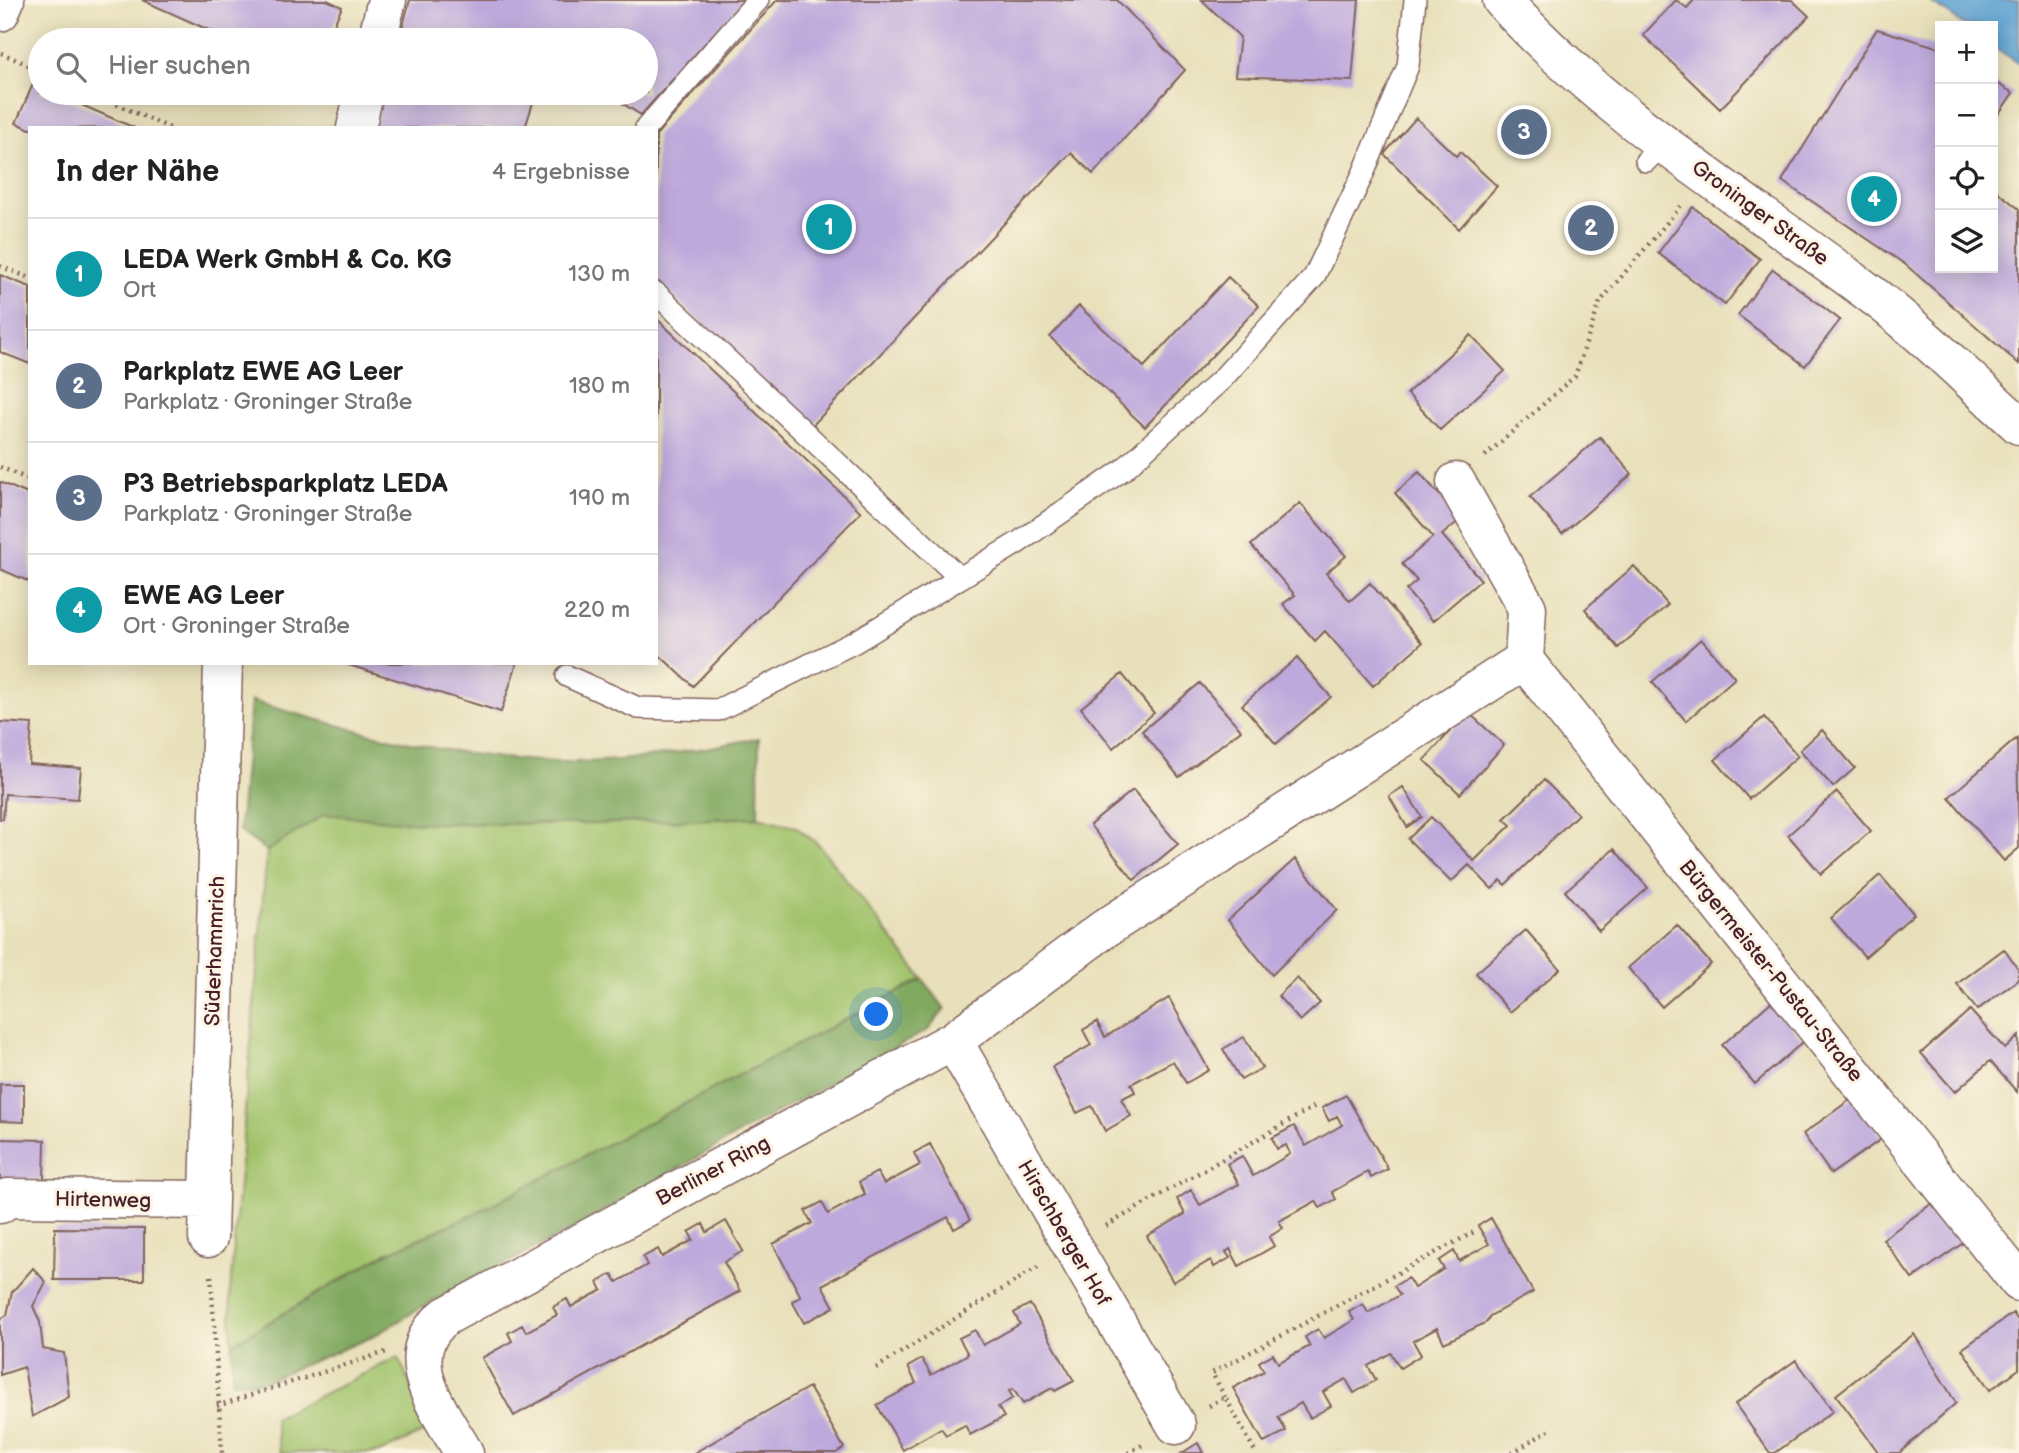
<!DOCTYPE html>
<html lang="de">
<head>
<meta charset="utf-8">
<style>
  :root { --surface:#fff; --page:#f2f2f2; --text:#222; --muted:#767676; --line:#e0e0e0; --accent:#2563eb }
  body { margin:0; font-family:"Balsamiq Sans",sans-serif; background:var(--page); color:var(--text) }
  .controls { position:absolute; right:21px; top:21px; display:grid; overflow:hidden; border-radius:0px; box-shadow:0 4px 18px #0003 }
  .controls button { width:63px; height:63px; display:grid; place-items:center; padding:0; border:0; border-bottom:2px solid var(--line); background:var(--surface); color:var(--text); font:35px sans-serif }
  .you { position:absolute; left:877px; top:1015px; width:24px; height:24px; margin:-18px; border:5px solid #fff; border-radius:50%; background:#1a73e8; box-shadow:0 0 0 10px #1a73e833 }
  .badge { display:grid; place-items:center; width:46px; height:46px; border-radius:50%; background:var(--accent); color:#fff; font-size:23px; font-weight:700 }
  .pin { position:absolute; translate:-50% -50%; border:4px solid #fff; box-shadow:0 2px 7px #0006 }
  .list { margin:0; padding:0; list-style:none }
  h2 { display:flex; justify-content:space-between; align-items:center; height:91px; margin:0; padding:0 28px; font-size:30px }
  h2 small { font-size:23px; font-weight:400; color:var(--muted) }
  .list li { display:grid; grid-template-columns:46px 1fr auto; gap:21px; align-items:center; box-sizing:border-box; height:112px; padding:0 28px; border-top:2px solid var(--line) }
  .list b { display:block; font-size:26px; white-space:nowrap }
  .list p { margin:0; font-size:23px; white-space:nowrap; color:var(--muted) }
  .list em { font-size:23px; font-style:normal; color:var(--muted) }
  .icon { flex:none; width:38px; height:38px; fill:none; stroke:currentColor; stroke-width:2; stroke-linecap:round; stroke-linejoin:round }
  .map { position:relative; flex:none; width:2019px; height:1453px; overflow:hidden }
  .search { position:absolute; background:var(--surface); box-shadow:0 4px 18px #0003; left:28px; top:28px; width:630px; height:77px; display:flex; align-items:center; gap:18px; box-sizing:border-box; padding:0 24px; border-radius:38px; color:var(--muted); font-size:26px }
  .panel { position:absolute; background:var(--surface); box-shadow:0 4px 18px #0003; left:28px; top:126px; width:630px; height:539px; border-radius:0px }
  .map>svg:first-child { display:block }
  .green { fill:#a0c26b; stroke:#75704b; stroke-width:2 }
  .forest { fill:#80a85f; stroke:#656445; stroke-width:2 }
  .water { fill:#5da2d2; stroke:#54607e; stroke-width:2 }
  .building { fill:#bea9dc }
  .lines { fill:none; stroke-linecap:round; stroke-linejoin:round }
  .service-casing { stroke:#81635d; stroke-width:24 }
  .minor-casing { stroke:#81635d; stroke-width:41 }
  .tertiary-casing { stroke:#81635d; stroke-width:41 }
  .path { stroke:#81635d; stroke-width:4.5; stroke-dasharray:2 5; stroke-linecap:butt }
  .service { stroke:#fff; stroke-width:21 }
  .minor { stroke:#fff; stroke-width:38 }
  .tertiary { stroke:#fff; stroke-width:38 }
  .labels { text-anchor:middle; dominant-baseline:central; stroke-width:6; stroke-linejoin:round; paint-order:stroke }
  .street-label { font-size:21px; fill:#4a1f2b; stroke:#fcf5e5 }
</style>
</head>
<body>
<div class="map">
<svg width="2019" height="1453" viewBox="0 0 2019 1453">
  <rect width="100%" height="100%" fill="#fcf5e5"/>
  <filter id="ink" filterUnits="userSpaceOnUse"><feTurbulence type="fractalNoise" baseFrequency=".0143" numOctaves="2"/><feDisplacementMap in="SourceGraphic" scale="14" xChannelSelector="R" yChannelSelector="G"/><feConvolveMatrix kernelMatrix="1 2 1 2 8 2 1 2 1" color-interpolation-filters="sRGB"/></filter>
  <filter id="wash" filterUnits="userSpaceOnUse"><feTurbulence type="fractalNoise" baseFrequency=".00686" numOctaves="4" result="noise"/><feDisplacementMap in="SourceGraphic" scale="28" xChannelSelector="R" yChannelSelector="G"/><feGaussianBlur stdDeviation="1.57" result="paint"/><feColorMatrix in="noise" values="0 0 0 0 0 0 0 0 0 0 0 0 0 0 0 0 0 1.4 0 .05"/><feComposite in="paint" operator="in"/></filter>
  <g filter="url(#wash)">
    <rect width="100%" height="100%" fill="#e8e0ba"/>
    <path class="green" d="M324,814L421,823L592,824L758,817L796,827L819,845L923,979L474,1214L383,1255L232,1344L230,1291L267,851Z
      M398,1357L431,1429L379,1453H280L274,1418Z"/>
    <path class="forest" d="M251,701C355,731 459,761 569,762C632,763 697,750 759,738L758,817L592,824L421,823L325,814L267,851L239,831Z
      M923,979L945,1009L928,1030L771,1115L578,1226L424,1306L372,1337L262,1382H232V1344L383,1255L474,1214Z"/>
    <path class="water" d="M1928,0H2019V64L1993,46V26H1966Z"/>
    <g id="blocks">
      <path class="building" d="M142,0H327L342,7L327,40H231Z
        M410,0H744L641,115L606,93H646V40H399Z
        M777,0H1117L1185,70L1093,174L1071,153L811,427L656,280V135Z
        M1202,0H1359L1352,81L1235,76L1240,37Z
        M1676,0L1687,8L1694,0H1792L1809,16L1720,109L1643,35Z
        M1877,29L1940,48V268H1993V188L2019,209V364L1906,265L1782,181Z
        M1993,81L2013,93L1993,122Z
        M33,84L40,87V93H54L135,128L30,129L16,123Z
        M384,93H536L525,128H374Z
        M1416,118L1456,156L1460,152L1497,186L1459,229L1384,154Z
        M1693,207L1760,259L1725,305L1658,253Z
        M1773,269L1840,320L1805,366L1738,315Z
        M0,275L30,287V364L0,352Z
        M1228,277L1259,306L1145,427L1050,337L1079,306L1144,367Z
        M656,318L861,512L693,686L656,652Z
        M1471,335L1505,371L1440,430L1407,393Z
        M1600,437L1632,474L1562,534L1530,497Z
        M1419,472L1461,519L1442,535L1481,580L1433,621L1406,590L1417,581L1402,564L1433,537L1395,493Z
        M0,482L30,495V582L0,569Z
        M1300,503L1346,556L1326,573L1350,601L1370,583L1422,643L1373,686L1325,631L1315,641L1283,604L1295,595L1251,545Z
        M1634,566L1668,605L1618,648L1585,609Z
        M1701,639L1735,678L1686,721L1652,682Z
        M1297,658L1331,697L1276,744L1242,705Z
        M342,663H517L501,712Z
        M1122,674L1154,713L1113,748L1081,708Z
        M1200,683L1241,730L1179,777L1142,731Z
        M1468,712L1504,745L1460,794L1424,760Z
        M1764,717L1798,756L1749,799L1715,760Z
        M0,722L32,724L29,764L81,768L78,799L5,794L3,819H0Z
        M1822,730L1855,768L1833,787L1800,750Z
        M2017,738L2019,848L2004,861L1949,797Z
        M1544,780L1578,814L1505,885L1501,880L1492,889L1469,865L1451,882L1408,839L1431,817L1474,861L1511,825L1504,819Z
        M1403,787L1422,817L1407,827L1389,796Z
        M1133,790L1178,844L1134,880L1090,825Z
        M1837,792L1871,831L1821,874L1788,835Z
        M1614,849L1648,888L1599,931L1565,891Z
        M1295,859L1337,910L1272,975L1228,920Z
        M1880,875L1914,914L1865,957L1831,918Z
        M1677,925L1711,964L1662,1007L1628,968Z
        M1526,930L1560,969L1510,1012L1476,973Z
        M2004,949L2019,971V979L1977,1010L1957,984Z
        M1297,978L1320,1003L1300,1021L1278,996Z
        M1169,998L1209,1070L1186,1083L1173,1061L1131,1084L1135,1092L1121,1099L1131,1116L1105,1131L1092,1106L1077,1113L1052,1067L1091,1045L1083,1030L1097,1022L1105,1037Z
        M1771,1002L1804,1041L1755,1084L1722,1045Z
        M1970,1010L2005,1049L2019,1036L2017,1092L1990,1061L1955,1092L1921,1053Z
        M1244,1037L1262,1068L1241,1080L1223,1049Z
        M0,1084H24V1122L0,1121Z
        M1346,1095L1388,1169L1371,1178L1368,1172L1332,1192L1336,1199L1320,1208L1316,1201L1279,1221L1283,1228L1269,1237L1274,1246L1239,1266L1230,1249L1226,1252L1230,1258L1214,1267L1211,1260L1173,1282L1147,1236L1185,1214L1177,1199L1191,1190L1200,1205L1239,1184L1227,1164L1242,1156L1253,1176L1290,1154L1286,1145L1277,1149L1272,1138L1294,1126L1306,1146L1342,1125L1337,1116L1329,1121L1322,1108Z
        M1854,1097L1883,1138L1831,1174L1803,1134Z
        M0,1139L45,1140L44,1180L0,1179Z
        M930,1144L970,1220L954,1229L948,1217L822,1285L834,1307L804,1323L792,1301L801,1297L773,1244L812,1223L805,1211L822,1202L828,1214L865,1194L859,1182L877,1172L884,1184L920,1165L914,1153Z
        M1934,1202L1963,1243L1912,1279L1883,1239Z
        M1491,1218L1533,1292L1490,1316L1487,1322L1444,1343L1437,1328L1413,1341L1421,1355L1400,1368L1391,1353L1368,1366L1376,1380L1354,1393L1346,1379L1323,1392L1331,1406L1310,1418L1301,1403L1278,1417L1286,1431L1264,1443L1233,1388L1264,1371L1259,1362L1273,1354L1278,1363L1310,1346L1305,1337L1318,1329L1324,1338L1354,1320L1349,1312L1363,1304L1368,1313L1400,1295L1394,1286L1408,1278L1414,1288L1444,1269L1439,1261L1454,1251L1459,1261L1489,1244L1478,1226Z
        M726,1221L743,1251L724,1262L740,1291L514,1416L482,1358L512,1341L508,1333L522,1325L526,1332L557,1315L553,1307L567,1299L571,1307L602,1290L598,1282L612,1274L617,1282L647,1265L643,1257L658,1249L662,1257L693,1240L689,1232L703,1224L707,1232Z
        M55,1228L144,1229V1280H54Z
        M33,1268L46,1282L33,1306L40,1322L43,1349L64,1353L69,1397L32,1417L24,1367L0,1375V1319L7,1315L12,1292Z
        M1030,1304L1074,1381L1055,1391L1052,1388L1023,1404L1013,1389L1009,1391L1013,1398L998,1407L1004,1417L970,1435L965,1425L946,1435L941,1428L903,1450L877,1405L916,1383L908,1367L922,1359L931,1375L968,1354L959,1338L975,1330L983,1345L1020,1324L1014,1313Z
        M2013,1313L2019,1322V1369L1990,1390L1962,1349Z
        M1914,1334L1956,1403L1899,1453H1879L1836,1395Z
        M1796,1360L1833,1411L1775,1453H1770L1735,1404Z
        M809,1387L844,1448L836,1453H694Z
        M1198,1443L1203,1453H1182Z"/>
    </g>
  </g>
  <g filter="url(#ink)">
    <use href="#blocks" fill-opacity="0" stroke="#81635d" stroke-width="2"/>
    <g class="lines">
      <g class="service-casing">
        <path id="service" d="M646,128L758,0
          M1646,161L1664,143
          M656,293L960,578
          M567,676L638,708L718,710L855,642L1019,542L1124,469L1222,379L1314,277L1363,174L1408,66L1415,0"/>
      </g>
      <g class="minor-casing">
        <path id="minor" d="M0,12L5,0
          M377,40L387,0
          M356,128L364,93
          M1456,482L1527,608L1524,660
          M953,1041L1176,1425
          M0,1204L7,1198L208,1200
          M208,1238L223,663
          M464,1453C439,1410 395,1356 446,1316L953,1041L1104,929L1524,660L2019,1282"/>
      </g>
      <g class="tertiary-casing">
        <path id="tertiary" d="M1502,0C1610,120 1753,204 1880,301C1929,339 1973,384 2019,425"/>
      </g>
      <path class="path" d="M1,53L40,70
        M91,93L170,128
        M0,266L30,278
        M1485,456L1575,376L1600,302L1681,206
        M0,467L30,480
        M1106,1226L1317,1105
        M211,1276L222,1453
        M876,1368L1038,1267
        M1225,1397L1212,1373L1474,1232
        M217,1406L386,1352
        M1209,1406L1225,1397L1256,1453
        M1128,1453L1144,1444
        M1512,1453L1549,1430"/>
      <use href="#service" class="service"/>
      <use href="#minor" class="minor"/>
      <use href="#tertiary" class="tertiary"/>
    </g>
  </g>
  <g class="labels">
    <g class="street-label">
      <text transform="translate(1760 213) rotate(36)">Groninger Straße</text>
      <text transform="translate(215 951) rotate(-88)">Süderhammrich</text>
      <text transform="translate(1771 971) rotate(51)">Bürgermeister-Pustau-Straße</text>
      <text transform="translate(713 1171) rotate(-28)">Berliner Ring</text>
      <text transform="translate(103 1200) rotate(1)">Hirtenweg</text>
      <text transform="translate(1064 1233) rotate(60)">Hirschberger Hof</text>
    </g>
  </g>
</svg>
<div class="controls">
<button>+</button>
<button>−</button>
<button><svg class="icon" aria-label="locate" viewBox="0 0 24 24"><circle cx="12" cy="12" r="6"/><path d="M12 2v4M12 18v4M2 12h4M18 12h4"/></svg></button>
<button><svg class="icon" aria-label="layers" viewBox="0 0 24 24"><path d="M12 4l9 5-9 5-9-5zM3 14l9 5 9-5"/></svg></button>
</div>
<div class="you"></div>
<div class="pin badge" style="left:829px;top:227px;background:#0f9aa8">1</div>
<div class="pin badge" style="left:1591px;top:228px;background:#5c6f8a">2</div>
<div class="pin badge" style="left:1524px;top:132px;background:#5c6f8a">3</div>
<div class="pin badge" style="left:1874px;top:199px;background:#0f9aa8">4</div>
<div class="search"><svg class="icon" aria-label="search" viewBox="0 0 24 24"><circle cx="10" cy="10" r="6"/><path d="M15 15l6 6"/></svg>Hier suchen</div>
<section class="panel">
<h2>In der Nähe<small>4 Ergebnisse</small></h2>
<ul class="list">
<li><span class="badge" style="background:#0f9aa8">1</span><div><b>LEDA Werk GmbH &amp; Co. KG</b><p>Ort</p></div><em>130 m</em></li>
<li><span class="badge" style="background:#5c6f8a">2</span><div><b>Parkplatz EWE AG Leer</b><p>Parkplatz · Groninger Straße</p></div><em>180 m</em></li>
<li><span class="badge" style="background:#5c6f8a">3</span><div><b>P3 Betriebsparkplatz LEDA</b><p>Parkplatz · Groninger Straße</p></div><em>190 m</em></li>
<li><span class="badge" style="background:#0f9aa8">4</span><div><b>EWE AG Leer</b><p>Ort · Groninger Straße</p></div><em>220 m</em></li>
</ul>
</section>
</div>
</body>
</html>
